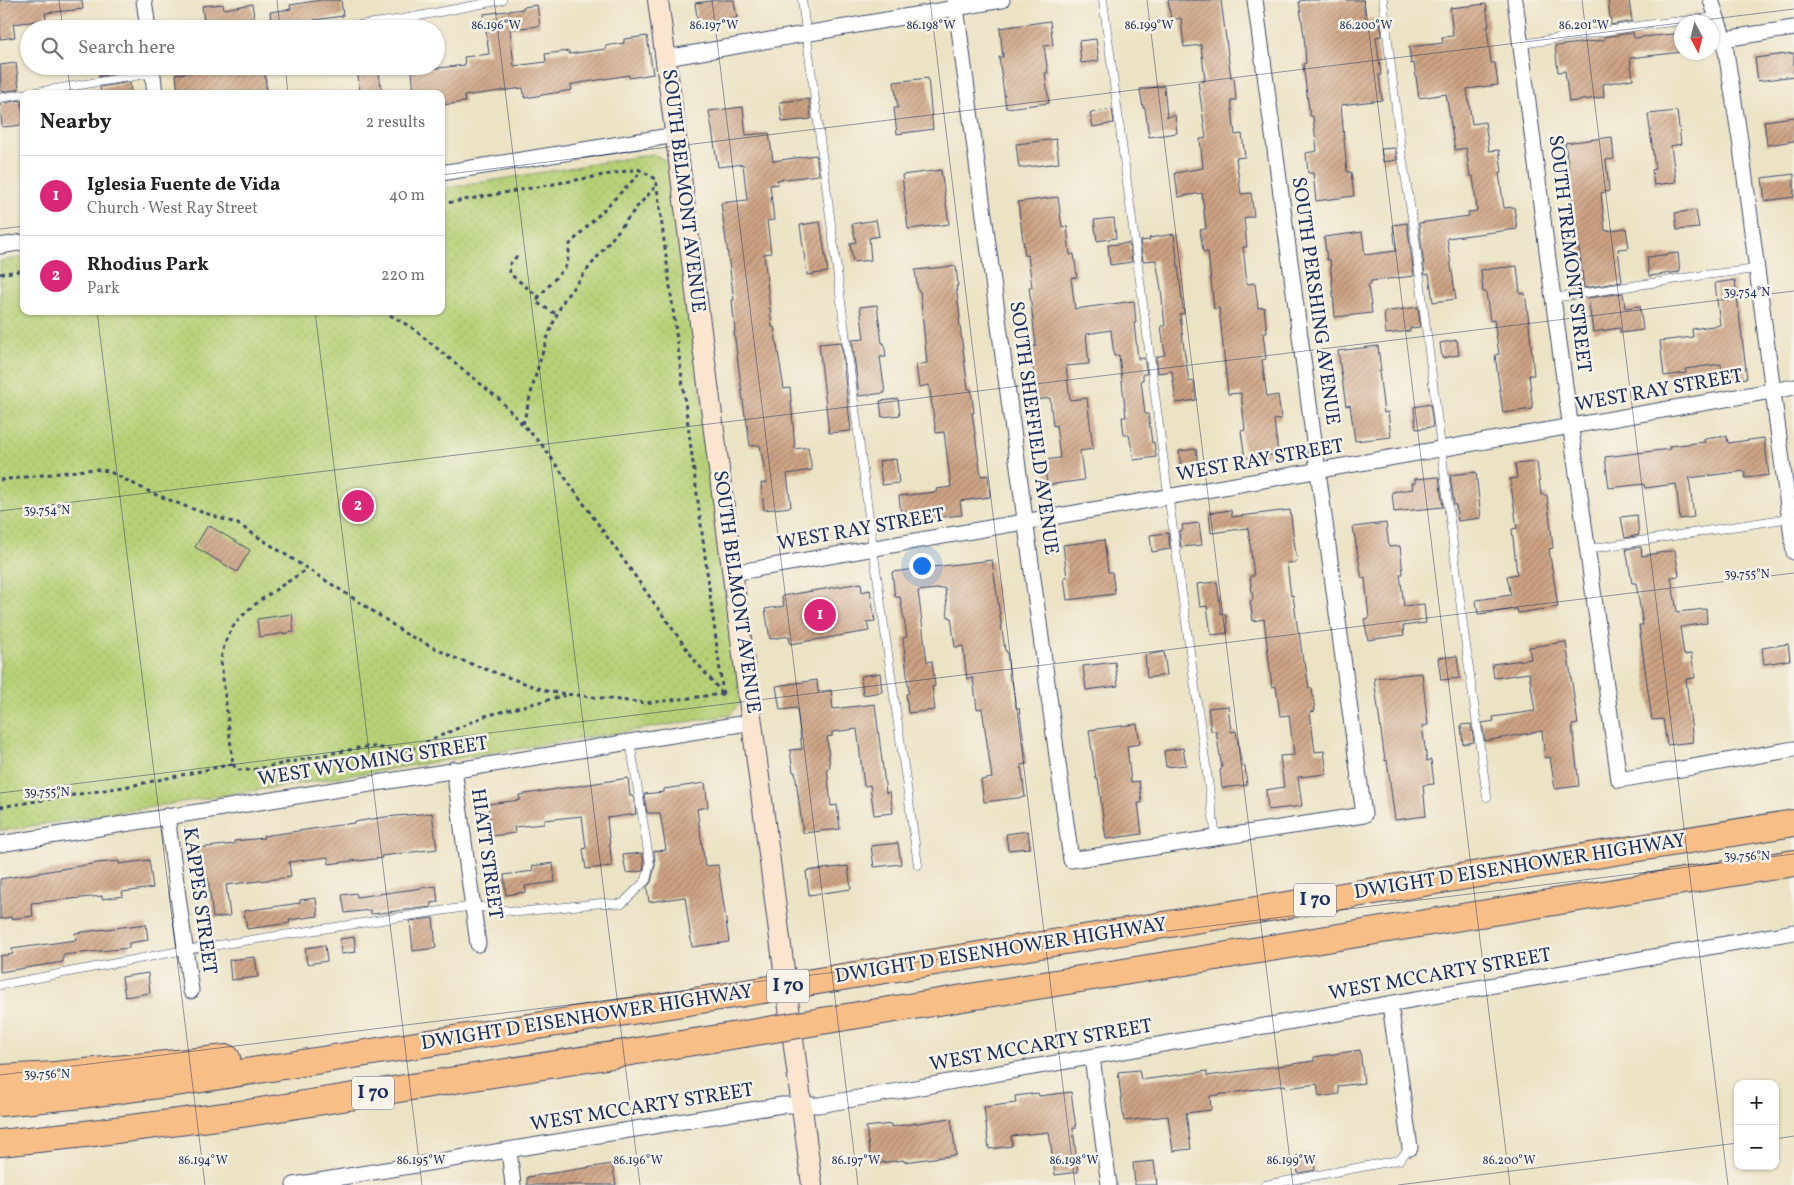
<!DOCTYPE html>
<html lang="en">
<head>
<meta charset="utf-8">
<style>
  :root { --surface:#fff; --page:#f2f2f2; --text:#202124; --muted:#757577; --line:#e0e0e0; --accent:#db2777 }
  body { margin:0; font-family:Vollkorn,serif; background:var(--page); color:var(--text) }
  .controls { position:absolute; right:15px; bottom:15px; display:grid; overflow:hidden; border-radius:10px; box-shadow:0 1px 4px #0004 }
  .controls button { width:45px; height:45px; display:grid; place-items:center; padding:0; border:0; border-bottom:1px solid var(--line); background:var(--surface); color:var(--text); font:25px sans-serif }
  .compass { position:absolute; left:1674px; top:15px; width:45px; height:45px; border-radius:50%; background:var(--surface); box-shadow:0 1px 4px #0004; rotate:173deg }
  .you { position:absolute; left:921px; top:565px; width:18px; height:18px; margin:-12px; border:4px solid #fff; border-radius:50%; background:#1a73e8; box-shadow:0 0 0 8px #1a73e833 }
  .badge { display:grid; place-items:center; width:32px; height:32px; border-radius:50%; background:var(--accent); color:#fff; font-size:16px; font-weight:700 }
  .pin { position:absolute; translate:-50% -50%; border:2px solid #fff; box-shadow:0 1px 5px #0006 }
  .list { margin:0; padding:0; list-style:none }
  h2 { display:flex; justify-content:space-between; align-items:center; height:65px; margin:0; padding:0 20px; font-size:21px }
  h2 small { font-size:16px; font-weight:400; color:var(--muted) }
  .list li { display:grid; grid-template-columns:32px 1fr auto; gap:15px; align-items:center; box-sizing:border-box; height:80px; padding:0 20px; border-top:1px solid var(--line) }
  .list b { display:block; font-size:19px; white-space:nowrap }
  .list p { margin:0; font-size:16px; white-space:nowrap; color:var(--muted) }
  .list em { font-size:16px; font-style:normal; color:var(--muted) }
  .icon { flex:none; width:28px; height:28px; fill:none; stroke:currentColor; stroke-width:2; stroke-linecap:round; stroke-linejoin:round }
  .map { position:relative; flex:none; width:1794px; height:1185px; overflow:hidden }
  .search { position:absolute; background:var(--surface); box-shadow:0 1px 4px #0004; left:20px; top:20px; width:425px; height:55px; display:flex; align-items:center; gap:12px; box-sizing:border-box; padding:0 18px; border-radius:28px; color:var(--muted); font-size:19px }
  .panel { position:absolute; background:var(--surface); box-shadow:0 1px 4px #0004; left:20px; top:90px; width:425px; height:225px; border-radius:10px }
  .map>svg:first-child { display:block }
  .park { fill:url(#park-dots); stroke:#69806a }
  .building { fill:url(#building-hatch) }
  .lines { fill:none; stroke-linecap:round; stroke-linejoin:round }
  .lane-casing { stroke:#3a4a6d; stroke-width:9 }
  .street-casing { stroke:#3a4a6d; stroke-width:17 }
  .secondary-casing { stroke:#3a4a6d; stroke-width:22 }
  .highway-casing { stroke:#3a4a6d; stroke-width:28 }
  .path { stroke:#3a4a6d; stroke-width:3; stroke-dasharray:4 4; stroke-linecap:butt }
  .lane { stroke:#fff; stroke-width:8 }
  .street { stroke:#fff; stroke-width:15 }
  .secondary { stroke:#fce5cf; stroke-width:20 }
  .highway { stroke:#f7be87; stroke-width:26 }
  .highway-bridge-casing { stroke:#3a4a6d; stroke-width:28; stroke-linecap:butt }
  .highway-bridge { stroke:#f7be87; stroke-width:26 }
  .ticks { fill:none; stroke:#1b2f5e; stroke-width:1; stroke-opacity:0.45 }
  .labels { text-anchor:middle; dominant-baseline:central; stroke-width:5; stroke-linejoin:round; paint-order:stroke }
  .shield { fill:#f7f3e8; stroke:#5d6a87; stroke-width:1 }
  .shield-label { font-size:19px; font-weight:bold; fill:#1b2f5e }
  .street-label { font-size:20px; fill:#1b2f5e; stroke:#f7f3e8 }
  .ticks-label { font-size:12px; text-anchor:middle; fill:#1b2f5e; stroke:#f7f3e8; stroke-width:5; stroke-linejoin:round; paint-order:stroke }
</style>
</head>
<body>
<div class="map">
<svg width="1794" height="1185" viewBox="0 0 1794 1185">
  <defs>
    <pattern id="park-dots" width="8" height="8" patternUnits="userSpaceOnUse" patternTransform="scale(1.25)"><rect width="8" height="8" fill="#b7d076"/><path d="M2 2h.1M6 6h.1" fill="none" stroke="#9db368" stroke-width="1.8" stroke-linecap="round"/></pattern>
    <pattern id="building-hatch" width="6" height="6" patternUnits="userSpaceOnUse" patternTransform="scale(1.25)"><rect width="6" height="6" fill="#cea383"/><path d="M-1 1l2-2M0 6l6-6M5 7l2-2" fill="none" stroke="#a6856e"/></pattern>
  </defs>
  <rect width="100%" height="100%" fill="#f7f3e8"/>
  <filter id="ink" filterUnits="userSpaceOnUse"><feTurbulence type="fractalNoise" baseFrequency=".02" numOctaves="2"/><feDisplacementMap in="SourceGraphic" scale="10" xChannelSelector="R" yChannelSelector="G"/><feConvolveMatrix kernelMatrix="1 2 1 2 8 2 1 2 1" color-interpolation-filters="sRGB"/></filter>
  <filter id="wash" filterUnits="userSpaceOnUse"><feTurbulence type="fractalNoise" baseFrequency=".0096" numOctaves="4" result="noise"/><feDisplacementMap in="SourceGraphic" scale="20" xChannelSelector="R" yChannelSelector="G"/><feGaussianBlur stdDeviation="1.12" result="paint"/><feColorMatrix in="noise" values="0 0 0 0 0 0 0 0 0 0 0 0 0 0 0 0 0 1.4 0 .05"/><feComposite in="paint" operator="in"/></filter>
  <g filter="url(#wash)">
    <rect width="100%" height="100%" fill="#ece3c5"/>
    <path class="park" d="M653,154L671,163L741,701L730,715L0,831V261L24,257V311H441V189Z"/>
    <g id="blocks">
      <path class="building" d="M0,0H82L83,9L45,13L46,20L13,24L15,37L0,39Z
        M321,0H341L343,16L314,20V22L272,27L270,12L291,9L290,5Z
        M718,0H734L737,18L698,24L695,3Z
        M1168,0H1221L1231,78H1234L1236,100H1231L1235,135L1242,134L1245,157L1236,158L1241,194L1251,193L1254,216L1244,218L1247,247H1243L1247,284L1255,283L1258,308L1264,307L1267,333H1263L1266,359L1262,360L1267,397L1278,395L1281,419L1274,420L1278,454L1245,458L1241,431L1245,430L1241,393L1228,394L1219,308L1214,309L1208,252H1203L1200,230L1206,229L1202,193L1178,197L1175,173L1203,168L1200,139L1206,138L1198,82L1205,81L1201,45L1184,47L1181,18L1171,20Z
        M1307,0H1363L1366,20L1380,18L1382,36L1376,37L1381,75H1379L1382,100L1341,105L1347,172H1351L1354,196L1316,201L1313,173H1308L1306,153L1317,151L1313,116H1310L1306,87L1303,64L1306,63L1304,36L1299,1Z
        M1608,0H1629L1632,21L1611,25Z
        M223,4L224,9L252,4L255,23L226,27V28L205,29L202,6Z
        M1486,4L1489,27H1487L1491,63H1495L1498,85L1467,89L1472,124L1485,122L1489,151L1499,150L1502,172L1499,173L1504,208L1514,207L1517,229L1447,238L1456,299L1433,302L1429,274L1425,275L1419,223L1469,216L1468,212L1477,211L1473,176H1470L1466,148L1455,150L1446,94L1419,98L1414,63L1411,64L1409,47L1443,43L1442,37L1453,36L1450,8Z
        M537,5L540,26L510,29L514,66L546,62L545,54L569,51V54L606,49L605,46L624,43V39L647,36L653,74L629,78V75L574,84L571,85L572,90L525,98L523,88L464,96L465,102L442,105L441,94H414L412,71L465,65L464,57L489,54L484,14L523,9V7Z
        M1050,21L1053,45L1044,46L1048,73H1045L1049,103L1006,108L999,57H1003L1000,28Z
        M1633,33L1634,38L1682,33V52L1630,58L1633,79L1603,84L1604,97L1569,102L1565,71L1558,72L1555,46L1604,40V37Z
        M1096,39L1099,61L1081,63L1079,41Z
        M1794,53V76L1758,81L1755,58Z
        M16,63L19,89L1,92L0,65Z
        M98,66H128L129,71L99,76Z
        M204,66H264L267,94H178L176,74L204,71Z
        M357,66H378L382,94H360Z
        M928,78L933,129L897,134L894,108H898L894,82Z
        M130,82L131,94H101L100,87Z
        M1164,86L1167,117L1175,115L1177,133L1149,137L1145,108H1143L1140,89Z
        M809,99L811,119L782,122L780,102Z
        M21,100L24,125L2,127L0,104Z
        M743,107L746,135L769,133L773,161L816,155L819,175L777,180L778,184L770,185L774,220L767,221L771,253L764,254L772,327H774L784,389L790,388L795,449L808,447L812,470L787,474L791,507L764,510L761,483H767L760,445L750,446L746,416H745L734,332H735L732,300H734L721,203L747,200L743,164L718,167L709,111Z
        M1112,109L1114,123L1093,127L1090,113Z
        M1677,111L1681,144L1671,146L1676,182L1654,185L1652,170L1655,169L1648,114Z
        M1794,117V141L1767,145L1764,121Z
        M1612,137L1614,159L1606,160L1609,191L1601,193L1605,231L1626,228L1629,248L1618,249L1622,282L1584,288L1565,143Z
        M1056,139L1059,163L1019,168L1016,144Z
        M1395,148L1397,160L1383,162L1381,149Z
        M941,170L949,224L908,229L902,175Z
        M1794,174V197L1765,201L1762,178Z
        M1058,197L1062,227L1067,226L1070,255L1074,254L1077,277L1071,278L1075,309L1134,301L1136,323H1134L1138,359L1144,358L1147,374H1143V380H1141L1145,414H1148L1152,443L1154,442L1156,457L1134,460L1129,435H1124L1122,417H1126L1119,355L1114,356L1111,330L1086,334L1089,364L1066,366L1070,400L1087,398L1093,449L1080,451L1084,480L1047,485L1044,460L1060,458L1056,425L1053,426L1050,398L1036,400L1031,347L1036,346L1029,287H1032L1028,255L1025,256L1018,202Z
        M1696,210L1699,228L1677,230L1675,213Z
        M1114,218L1116,238L1097,241L1094,220Z
        M876,220L879,236L869,238L871,260L853,262L850,243L856,242L852,224Z
        M820,222L828,272L807,275L800,225Z
        M1407,223L1414,276L1371,281V284L1368,285L1372,313L1335,317L1330,260H1327L1324,237L1362,232L1365,255L1396,251L1393,225Z
        M1174,234L1184,314H1180L1184,349L1189,382L1194,381L1196,400L1176,403L1172,371L1158,373L1156,357L1165,355L1161,326H1165L1161,289L1156,260L1143,261L1140,241L1150,240L1149,238Z
        M1129,243L1132,262L1110,265L1108,245Z
        M1678,253L1680,272L1649,276L1647,257Z
        M956,266L958,286H956L960,318H959L968,389H971L974,413H972L981,476L988,475L990,497L960,501L962,515L925,519V522L902,524L899,496L937,492L936,489L951,487L944,432L936,433L929,385L919,387L916,365L927,363L920,291H918L915,270Z
        M1517,266L1520,294L1525,293L1528,315L1534,375H1529L1533,409L1503,413L1495,355L1499,354L1494,320L1490,321L1486,292H1483L1481,270Z
        M1735,280L1747,378L1723,381L1721,364L1685,369L1686,373L1664,376L1660,341L1693,337L1692,329L1720,325L1715,283Z
        M1623,293L1625,308L1640,306L1643,330L1620,333V328L1593,332L1588,298Z
        M877,305L882,343H884L886,357H880L885,393L859,396L852,340L864,339L860,307Z
        M1418,307L1420,327L1410,328V331L1386,334L1384,312Z
        M1457,340L1459,355L1442,358L1440,343Z
        M841,342L851,431L829,433L819,344Z
        M1378,346L1381,371H1379L1384,413L1388,412L1391,437L1355,441L1350,405L1346,406L1338,351Z
        M898,399L900,415L882,417L880,401Z
        M1430,404L1433,427L1416,429L1414,407Z
        M1727,436L1728,443L1764,438L1769,475L1745,478V471L1689,478L1694,517L1680,519L1676,484L1645,488L1644,484L1609,488L1605,457L1670,449L1669,446L1705,442L1704,439Z
        M1196,449L1198,465L1181,467L1179,451Z
        M896,459L899,483L882,485L879,461Z
        M1537,462L1541,495H1547L1553,548L1549,549L1558,607L1518,613L1517,609L1478,614L1476,600L1511,595L1507,576L1517,574L1512,529L1517,528L1510,479L1517,478L1515,464Z
        M1476,472L1481,518L1458,521L1456,505H1454L1450,475Z
        M1439,477L1443,507L1394,512L1392,492L1413,489L1412,483H1415V479Z
        M1231,510L1232,517L1290,510L1297,562L1287,563L1291,596L1293,595L1298,632H1299L1303,662H1305L1309,688H1312L1315,711L1310,712L1315,752L1324,751L1327,774L1298,777L1302,806L1268,810L1266,790L1284,787L1280,756L1294,755L1289,715L1280,716L1276,686L1272,687L1264,619L1253,621L1250,601L1253,600L1250,576H1254L1248,528L1211,533L1209,513Z
        M1637,515L1639,535L1625,538L1621,517Z
        M1199,523L1202,545L1181,547L1179,531L1183,530L1182,525Z
        M1386,523L1389,547L1400,546L1403,574H1400L1404,606L1424,604L1426,623L1403,626L1404,635L1368,640L1364,619L1369,618L1365,578L1362,579L1353,527Z
        M208,525L250,550L237,572L195,547Z
        M1168,533L1170,549L1152,552L1150,535Z
        M1104,540L1108,572H1112L1115,594L1067,600L1064,578L1067,577L1063,545Z
        M1641,547L1642,556L1675,550L1679,576L1671,577L1677,612L1706,609L1707,623L1680,627L1684,655L1691,654L1695,678L1686,679L1693,742L1667,745L1663,719L1652,720L1639,625H1643L1636,583H1632L1626,549Z
        M992,560L1005,651H1007L1010,681H1012L1016,708H1019L1027,764L1021,765L1025,797L984,802L981,780L992,778L982,708L977,709L973,678L967,679L963,646L955,647L951,617H948L945,588L918,591L927,662L932,661L935,686L932,687L935,710L908,713L906,694L909,693L903,638L907,637L900,597H895L892,572Z
        M1217,582L1221,614H1226L1228,633L1211,635L1207,606L1200,607L1197,584Z
        M861,583L862,592L870,590L875,621L867,622L869,631L790,644L789,636L770,639L765,609L784,606L782,596Z
        M292,614L294,632L259,637L257,619Z
        M1566,642L1578,724L1572,725L1579,786L1555,789L1550,757L1545,758L1542,731L1485,741L1482,723L1494,721L1493,717L1535,711L1529,673L1494,678L1492,664L1531,659L1529,647Z
        M1788,644L1790,660L1764,664L1762,648Z
        M1164,652L1167,675L1147,678L1145,655Z
        M1457,656L1460,678L1441,680L1438,658Z
        M1115,662L1118,686L1086,690L1083,666Z
        M880,673L882,692L863,695L861,676Z
        M1422,673L1428,725L1422,726L1427,761L1431,760L1434,784L1423,785L1426,816L1395,820L1387,760L1385,761L1374,678Z
        M817,680L818,692L831,690L833,709L875,704L886,793L890,792L893,813L874,815L870,785L864,786L857,729L832,732V736L827,737L830,768H827L831,806L837,805L840,829L803,833L795,772H793L790,750L802,749L797,708L780,710L776,686Z
        M1228,706L1231,732L1236,731L1242,767L1245,766L1247,785L1222,788L1220,770L1222,769L1216,731H1211L1208,708Z
        M1137,724L1140,744L1127,746L1131,782L1139,781L1142,803H1138L1142,834L1106,839L1098,779H1096L1089,730Z
        M1471,724L1474,742L1463,744L1461,725Z
        M1183,748L1186,765L1166,767L1164,751Z
        M628,778L630,796H633L636,814L607,818L612,866L586,869L583,849L586,848L582,816L544,820V824L514,827L515,833L492,836L488,804L520,800L519,795Z
        M705,783L708,807L697,809L705,866L718,865L729,942L692,947L685,897L649,902L647,887L651,882L655,865L654,851L666,850L660,813H647L644,794L664,792V789Z
        M432,813L437,849L381,856L382,858L359,861V860L329,864L328,857L289,862L291,877L226,885L230,916L213,918L208,878H202L198,848L234,844V841L264,838L263,836L354,823V822L385,817Z
        M1028,831L1030,848L1008,850L1006,834Z
        M898,843L901,864L874,867L871,846Z
        M642,853L644,864L643,871L626,873L623,855Z
        M149,860L153,888L122,892L123,896L102,899V896L31,903L33,916L11,919V917L0,919V879L98,863L119,861V864Z
        M553,863L555,882L525,886L526,892L506,895L504,875L533,871L532,866Z
        M848,866L851,889L809,895L806,871Z
        M436,886L438,902L431,903V907L371,914L370,910L345,913L342,895L356,893L357,897Z
        M316,898L318,916L289,920L290,923L247,929L244,911L300,903V900Z
        M433,918L436,948L413,951L410,921Z
        M146,924L148,940L129,943V948L63,955V962L0,972V956L13,954L12,949L76,940L75,933Z
        M354,937L356,952L341,954L340,939Z
        M325,945L327,961L307,964L305,948Z
        M255,957L258,977L231,980L229,960Z
        M148,973L150,993L125,997L122,977Z
        M1360,1050L1364,1083L1338,1086L1339,1094L1319,1097L1317,1084L1286,1088L1285,1085L1210,1096L1211,1110L1186,1113L1191,1149L1173,1151L1168,1116L1124,1121L1118,1072L1139,1070L1141,1080L1207,1071V1076L1314,1061V1057Z
        M1071,1092L1076,1128H1073L1078,1172L1055,1175L1049,1132L1011,1136L1012,1146L989,1149L984,1107L1016,1103L1015,1096L1038,1093L1039,1096Z
        M951,1118L956,1155L904,1162V1160L871,1164L866,1127L891,1124V1127Z
        M1313,1154L1315,1170L1298,1173L1296,1156Z
        M1154,1161L1157,1185H1135L1133,1163Z
        M612,1164L616,1185H527V1177Z"/>
    </g>
  </g>
  <g filter="url(#ink)">
    <use href="#blocks" fill-opacity="0" stroke="#3a4a6d" stroke-width="1"/>
    <g class="lines">
      <g class="lane-casing">
        <path id="lane" d="M802,0L873,548L918,865
          M1103,0L1167,486L1216,838
          M1383,0L1401,150L1413,223L1464,632L1487,797
          M330,29L403,19L502,0
          M1522,44L1645,25L1717,17
          M0,98L153,73
          M1553,298L1704,275L1757,269
          M1588,549L1790,518
          M0,985L185,950L473,906L519,912L601,903L622,904L646,880L650,864L630,741
          M1265,1185L1399,1160L1410,1148"/>
      </g>
      <g class="street-casing">
        <path id="street" d="M144,0L148,29
          M955,0L1071,860L1364,815L1255,0
          M1515,0L1553,298L1619,780L1794,749
          M1711,0L1724,39L1740,140L1794,552
          M1724,39L1794,28
          M666,58L1002,0
          M152,66L155,94
          M441,173L676,135
          M0,246L24,242
          M733,573L1794,387
          M454,769L478,944
          M167,816L191,991
          M0,844L753,722
          M1390,1004L1410,1148
          M1092,1057L1109,1185
          M509,1150L513,1185
          M294,1185L782,1105H819L1794,932"/>
      </g>
      <g class="secondary-casing">
        <path id="secondary" d="M658,0L812,1185"/>
      </g>
      <g class="highway-casing">
        <path id="highway" d="M836,978L1794,823
          M840,1018L1794,863
          M0,1078L55,1075L227,1058
          M0,1103L73,1096L189,1081L739,994
          M0,1143L85,1134L248,1113L744,1034"/>
      </g>
      <path class="path" d="M441,204L638,169L656,179L723,694
        M517,256L509,265L510,274L539,297L567,265L570,244L642,171
        M0,274L24,270
        M539,297L536,302L556,314
        M383,311L411,327L499,399L542,445L696,662L723,694
        M523,424C534,382 544,337 565,298L637,207L657,185
        M0,480L94,469L108,471L152,493L187,507L238,524L370,609L406,634L455,658L549,692L646,703L723,694
        M233,764L237,770H252L363,747H377L392,750L411,749L485,716L567,695
        M0,807L135,785L233,764L221,661C222,651 225,642 230,632C242,608 284,585 307,569"/>
      <use href="#lane" class="lane"/>
      <use href="#street" class="street"/>
      <use href="#secondary" class="secondary"/>
      <use href="#highway" class="highway"/>
      <g class="highway-bridge-casing">
        <path id="highway-bridge" d="M739,994L836,978
          M744,1034L840,1018"/>
      </g>
      <use href="#highway-bridge" class="highway-bridge"/>
    </g>
  </g>
  <path class="ticks" d="M59,0L63,29M277,0L280,29M494,0L640,1185M712,0L858,1185M930,0L1075,1185M1147,0L1293,1185M1365,0L1510,1185M1582,0L1728,1185M67,66L71,94M285,66L288,94M441,175L1794,9M0,229L24,226M97,311L205,1185M315,311L422,1185M0,511L1794,291M0,793L1794,573M0,1075L1794,854M1775,1139L1794,1136M1398,1185L1738,1143"/>
  <g class="labels">
    <g class="shield">
      <rect x="1294" y="883.5" width="42" height="33" rx="4"/>
      <rect x="767" y="969.5" width="42" height="33" rx="4"/>
      <rect x="352" y="1076.5" width="42" height="33" rx="4"/>
    </g>
    <g class="shield-label">
      <text x="1315" y="900">I 70</text>
      <text x="788" y="986">I 70</text>
      <text x="373" y="1093">I 70</text>
    </g>
    <g class="street-label">
      <text transform="translate(683 191) rotate(83)">SOUTH BELMONT AVENUE</text>
      <text transform="translate(1569 254) rotate(83)">SOUTH TREMONT STREET</text>
      <text transform="translate(1315 301) rotate(82)">SOUTH PERSHING AVENUE</text>
      <text transform="translate(1659 391) rotate(-10)">WEST RAY STREET</text>
      <text transform="translate(1033 428) rotate(82)">SOUTH SHEFFIELD AVENUE</text>
      <text transform="translate(1260 461) rotate(-10)">WEST RAY STREET</text>
      <text transform="translate(861 530) rotate(-10)">WEST RAY STREET</text>
      <text transform="translate(736 592) rotate(82)">SOUTH BELMONT AVENUE</text>
      <text transform="translate(373 762) rotate(-9)">WEST WYOMING STREET</text>
      <text transform="translate(486 854) rotate(82)">HIATT STREET</text>
      <text transform="translate(1520 867) rotate(-9)">DWIGHT D EISENHOWER HIGHWAY</text>
      <text transform="translate(199 901) rotate(82)">KAPPES STREET</text>
      <text transform="translate(1001 951) rotate(-9)">DWIGHT D EISENHOWER HIGHWAY</text>
      <text transform="translate(1440 975) rotate(-10)">WEST MCCARTY STREET</text>
      <text transform="translate(587 1018) rotate(-9)">DWIGHT D EISENHOWER HIGHWAY</text>
      <text transform="translate(1041 1046) rotate(-10)">WEST MCCARTY STREET</text>
      <text transform="translate(642 1108) rotate(-9)">WEST MCCARTY STREET</text>
    </g>
  </g>
  <g class="ticks-label">
    <text x="496" y="29">86.196°W</text>
    <text x="714" y="29">86.197°W</text>
    <text x="931" y="29">86.198°W</text>
    <text x="1149" y="29">86.199°W</text>
    <text x="1366" y="29">86.200°W</text>
    <text x="1584" y="29">86.201°W</text>
    <text x="1747" y="296">39.754°N</text>
    <text x="47" y="514">39.754°N</text>
    <text x="1747" y="578">39.755°N</text>
    <text x="47" y="796">39.755°N</text>
    <text x="1747" y="860">39.756°N</text>
    <text x="47" y="1078">39.756°N</text>
    <text x="203" y="1164">86.194°W</text>
    <text x="421" y="1164">86.195°W</text>
    <text x="638" y="1164">86.196°W</text>
    <text x="856" y="1164">86.197°W</text>
    <text x="1074" y="1164">86.198°W</text>
    <text x="1291" y="1164">86.199°W</text>
    <text x="1509" y="1164">86.200°W</text>
  </g>
</svg>
<div class="controls">
<button>+</button>
<button>−</button>
</div>
<svg class="compass" viewBox="-18 -18 36 36"><path d="M0-13l5 13h-10z" fill="#e53935"/><path d="M0 13l5-13h-10z" fill="#757577"/></svg>
<div class="you"></div>
<div class="pin badge" style="left:820px;top:615px">1</div>
<div class="pin badge" style="left:358px;top:506px">2</div>
<div class="search"><svg class="icon" aria-label="search" viewBox="0 0 24 24"><circle cx="10" cy="10" r="6"/><path d="M15 15l6 6"/></svg>Search here</div>
<section class="panel">
<h2>Nearby<small>2 results</small></h2>
<ul class="list">
<li><span class="badge">1</span><div><b>Iglesia Fuente de Vida</b><p>Church · West Ray Street</p></div><em>40 m</em></li>
<li><span class="badge">2</span><div><b>Rhodius Park</b><p>Park</p></div><em>220 m</em></li>
</ul>
</section>
</div>
</body>
</html>
